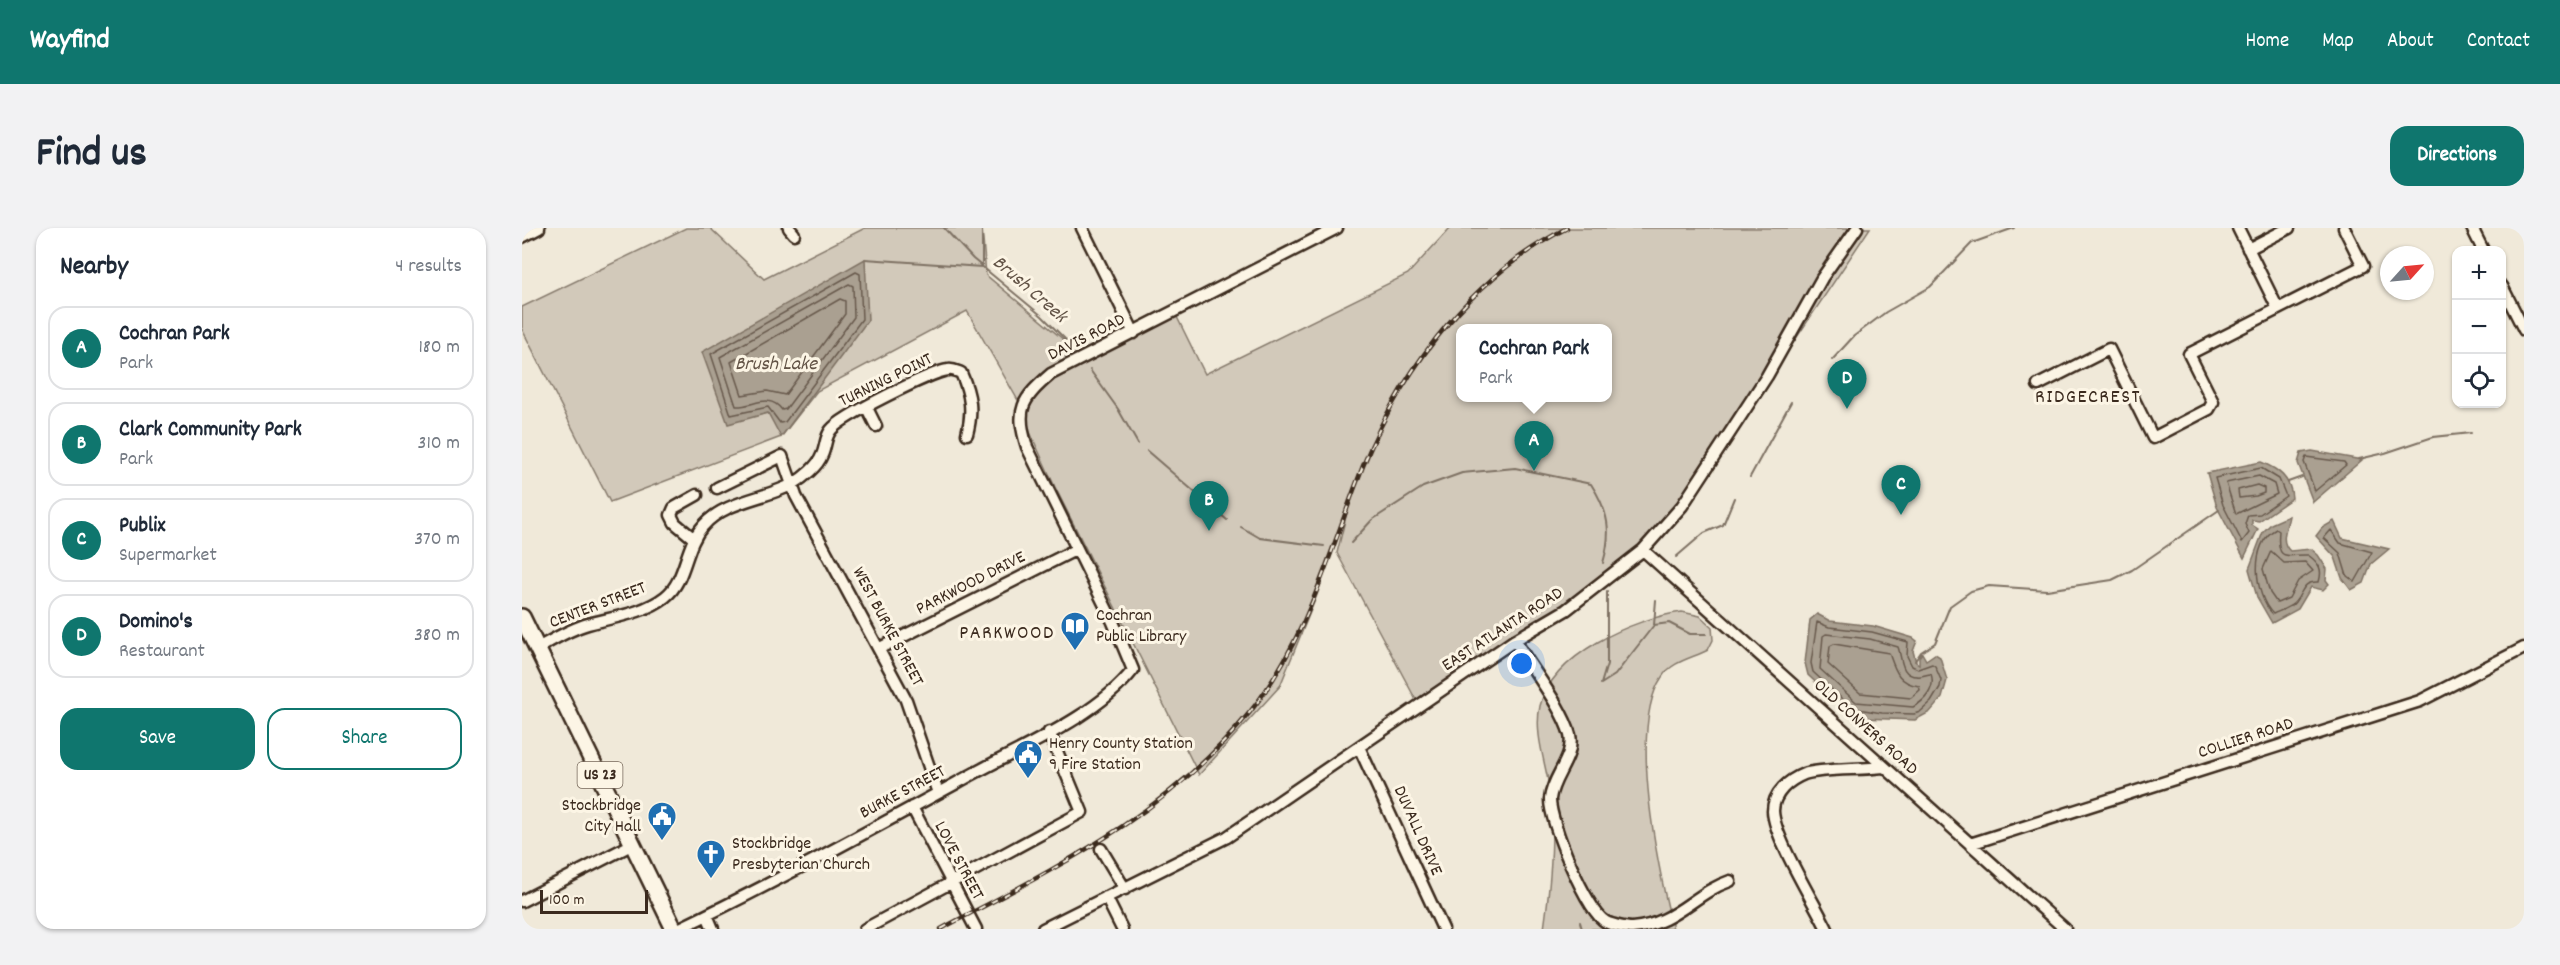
<!DOCTYPE html>
<html lang="en">
<head>
<meta charset="utf-8">
<style>
  :root { --surface:#fff; --page:#f2f2f3; --text:#1f2937; --muted:#747a83; --line:#e0e1e3; --accent:#0f766e }
  body { margin:0; font-family:Dekko,sans-serif; background:var(--page); color:var(--text) }
  .controls { position:absolute; right:18px; top:18px; display:grid; overflow:hidden; border-radius:12px; box-shadow:0 2px 4px #0004 }
  .controls button { width:54px; height:54px; display:grid; place-items:center; padding:0; border:0; border-bottom:2px solid var(--line); background:var(--surface); color:var(--text); font:30px sans-serif }
  .compass { position:absolute; left:1858px; top:18px; width:54px; height:54px; border-radius:50%; background:var(--surface); box-shadow:0 2px 4px #0004; rotate:63deg }
  .scale { position:absolute; left:18px; bottom:15px; width:108px; box-sizing:border-box; padding-left:6px; border:3px solid #3b2a1e; border-top:0; font-size:16px; line-height:21px; white-space:nowrap; color:#3b2a1e; -webkit-text-stroke:4px #fcf5e5; paint-order:stroke }
  .you { position:absolute; left:1000px; top:436px; width:21px; height:21px; margin:-15px; border:4px solid #fff; border-radius:50%; background:#1a73e8; box-shadow:0 0 0 9px #1a73e833 }
  .badge { display:grid; place-items:center; width:39px; height:39px; border-radius:50%; background:var(--accent); color:#fff; font-size:20px; font-weight:700 }
  .pin { position:absolute; translate:-50% -50px; filter:drop-shadow(0 2px 3px #0008) }
  .pin::after { content:''; position:absolute; top:32px; width:21px; height:18px; background:inherit; clip-path:polygon(0 0,100% 0,50% 100%) }
  .popup { position:absolute; left:934px; top:96px; width:156px; height:78px; box-sizing:border-box; display:grid; place-content:center; border-radius:12px; background:var(--surface); filter:drop-shadow(0 2px 4px #0005); font-size:20px; white-space:nowrap; color:var(--muted) }
  .popup b { font-size:22px; color:var(--text) }
  .popup::after { content:''; position:absolute; left:50%; top:100%; margin-left:-12px; border:12px solid transparent; border-top-color:var(--surface) }
  .list { margin:0; padding:0; list-style:none }
  h2 { display:flex; justify-content:space-between; align-items:center; height:78px; margin:0; padding:0 24px; font-size:26px }
  h2 small { font-size:20px; font-weight:400; color:var(--muted) }
  .list li { display:grid; grid-template-columns:39px 1fr auto; gap:18px; align-items:center; box-sizing:border-box; height:84px; margin:0 12px 12px; padding:0 12px; border:2px solid var(--line); border-radius:18px }
  .list b { display:block; font-size:22px; white-space:nowrap }
  .list p { margin:0; font-size:20px; white-space:nowrap; color:var(--muted) }
  .list em { font-size:20px; font-style:normal; color:var(--muted) }
  .actions { display:flex; gap:12px; padding:18px 24px }
  .actions a { flex:1; padding:14px 0; border:2px solid var(--accent); border-radius:18px; text-align:center; font-size:21px; color:var(--accent) }
  .actions .main { background:var(--accent); color:#fff }
  .icon { flex:none; width:33px; height:33px; fill:none; stroke:currentColor; stroke-width:2; stroke-linecap:round; stroke-linejoin:round }
  .map { position:relative; flex:none; width:2002px; height:701px; overflow:hidden; border-radius:18px }
  header { display:flex; align-items:center; gap:36px; box-sizing:border-box; height:84px; padding:0 30px; background:var(--accent); color:#fff }
  header strong { font-size:28px }
  nav { display:flex; gap:33px; margin-inline-start:auto; font-size:21px }
  .intro { display:flex; align-items:center; justify-content:space-between; box-sizing:border-box; height:144px; padding:0 36px }
  h1 { margin:0; font-size:42px }
  .button { padding:15px 27px; border-radius:18px; background:var(--accent); color:#fff; font-size:21px; font-weight:700 }
  main { display:flex; gap:36px; padding:0 36px }
  aside { flex:1; background:var(--surface); border-radius:18px; box-shadow:0 2px 4px #0004 }
  .map>svg:first-child { display:block }
  .green { fill:#d2c9ba; stroke:#867a6c; stroke-width:1.5; fill-rule:evenodd }
  .water { fill:#aaa091; stroke:#7e7163; stroke-width:1.5 }
  .lines { fill:none; stroke-linecap:round; stroke-linejoin:round }
  .shore { stroke:#67594c; stroke-width:1.5 }
  .stream { stroke:#7e7163; stroke-width:2 }
  .minor-casing { stroke:#3b2a1e; stroke-width:15 }
  .highway-casing { stroke:#3b2a1e; stroke-width:20 }
  .minor { stroke:#fcf5e5; stroke-width:10 }
  .highway { stroke:#fcf5e5; stroke-width:15 }
  .rail-casing { stroke:#3b2a1e; stroke-width:4.5 }
  .rail { stroke:#fcf5e5; stroke-width:2; stroke-dasharray:7; stroke-linecap:butt }
  .labels { text-anchor:middle; dominant-baseline:central; stroke-width:6; stroke-linejoin:round; paint-order:stroke }
  .shield { fill:#fcf5e5; stroke:#75675a; stroke-width:1.5 }
  .shield-label { font-size:16px; font-weight:bold; fill:#3b2a1e }
  .street-label { font-size:18px; fill:#3b2a1e; stroke:#fcf5e5 }
  .poi-label { font-size:18px; fill:#3b2a1e; stroke:#fcf5e5; text-anchor:start }
  .water-label { font-size:20px; font-style:italic; fill:#625346; stroke:#fcf5e5 }
  .neighbourhood-label { font-size:20px; letter-spacing:1.5px; fill:#3b2a1e; stroke:#fcf5e5 }
</style>
</head>
<body>
<header>
<strong>Wayfind</strong>
<nav><a>Home</a><a>Map</a><a>About</a><a>Contact</a></nav>
</header>
<div class="intro"><h1>Find us</h1><a class="button">Directions</a></div>
<main>
<aside>
<h2>Nearby<small>4 results</small></h2>
<ul class="list">
<li><span class="badge">A</span><div><b>Cochran Park</b><p>Park</p></div><em>180 m</em></li>
<li><span class="badge">B</span><div><b>Clark Community Park</b><p>Park</p></div><em>310 m</em></li>
<li><span class="badge">C</span><div><b>Publix</b><p>Supermarket</p></div><em>370 m</em></li>
<li><span class="badge">D</span><div><b>Domino's</b><p>Restaurant</p></div><em>380 m</em></li>
</ul>
<div class="actions"><a class="main">Save</a><a>Share</a></div>
</aside>
<div class="map">
<svg width="2002" height="701" viewBox="0 0 2002 701">
  <rect width="100%" height="100%" fill="#f0e9d9"/>
  <filter id="ink" filterUnits="userSpaceOnUse"><feTurbulence type="fractalNoise" baseFrequency=".0167" numOctaves="2"/><feDisplacementMap in="SourceGraphic" scale="12" xChannelSelector="R" yChannelSelector="G"/><feConvolveMatrix kernelMatrix="1 2 1 2 8 2 1 2 1" color-interpolation-filters="sRGB"/></filter>
  <g filter="url(#ink)">
    <path class="green" d="M164,0H188L242,51L343,0H460L464,47L560,127L529,146L651,81L683,146L886,46L928,0H1348L1166,272L1124,325L1061,370L894,472L815,325L828,272L795,367L758,458L677,547L533,259L507,202L502,183L445,83L295,163L259,209L88,274L0,101V79ZM938,100H1086V170H938Z
      M1160,384L1178,388L1190,399L1191,412L1186,422C1171,430 1150,433 1140,449C1105,499 1137,644 1151,701H1022C1028,659 1032,616 1029,573C1027,542 1011,509 1018,478C1031,426 1113,390 1160,384Z"/>
    <path class="water" d="M343,31L346,92L259,209L246,185L206,196L180,124Z
      M1790,223L1840,232L1791,274L1776,235L1779,225Z
      M1739,234C1756,241 1769,250 1770,270L1737,293L1730,292V297L1736,301L1722,330L1695,279L1685,245Z
      M1767,288C1765,300 1757,313 1768,323L1789,321L1796,327L1805,341L1804,352L1807,356L1801,362L1789,359L1776,381L1750,395L1735,369L1727,341L1741,304L1749,296Z
      M1812,293L1820,310L1867,321L1849,336L1842,355L1829,362L1820,350L1813,329L1794,308L1800,300Z
      M1295,386L1308,393L1351,398L1391,410L1395,413L1391,423L1394,434L1397,436V429L1400,425L1404,432L1413,426L1418,429L1425,452L1420,470L1408,484L1393,492L1339,490L1323,482L1286,447L1283,435L1288,392Z"/>
    <g class="lines">
      <path class="shore" d="M334,44L338,46L340,91L263,194L258,195L246,179L209,187L189,126Z
        M327,56L331,58L332,89L264,181L260,182C247,164 231,179 214,178L198,129Z
        M318,71L323,73V86L263,167L245,163L220,167L209,134Z
        M1784,229L1822,234L1824,237L1793,263L1782,234Z
        M1739,240L1757,251L1764,268L1738,286L1726,287L1723,296L1727,305L1720,314L1701,277L1693,250Z
        M1737,248L1752,256L1755,266L1714,286L1704,255Z
        M1735,257L1742,260V265L1734,268L1717,270L1716,262Z
        M1754,301L1757,303C1754,336 1766,326 1786,327C1797,335 1801,341 1797,354C1780,353 1782,363 1773,374C1770,379 1757,383 1751,386C1732,368 1727,315 1754,301Z
        M1809,302L1818,315L1850,324L1833,354L1825,348L1818,325L1802,310Z
        M1749,323L1762,335L1783,334L1791,343L1776,353L1767,370L1755,375L1748,365L1741,341Z
        M1295,394L1307,399L1350,404L1386,414L1385,428L1390,438L1396,441L1410,436L1413,438L1419,452L1418,459L1409,474L1398,484L1392,486L1360,485L1330,480L1291,444L1289,435Z
        M1304,406L1348,411L1376,419C1380,429 1378,448 1395,448C1401,449 1404,446 1409,446C1414,460 1403,473 1391,479L1334,474L1298,441L1301,408Z
        M1312,416L1367,425C1373,442 1376,455 1397,458L1398,462L1389,470L1338,465L1306,436L1308,418Z"/>
      <path class="stream" d="M422,0L451,31L520,88L550,118
        M460,0V39
        M343,31L460,39
        M1310,132L1332,108L1364,84L1408,59L1450,15L1492,0
        M568,142L596,181L616,216
        M625,223L705,292
        M1837,231L1863,225L1911,209L1949,205
        M1228,249L1269,174
        M1766,254L1780,249
        M719,299L738,310L802,318
        M829,315L850,292L901,259L940,245L993,240L1069,256C1087,284 1090,304 1081,335
        M1154,329L1182,305L1201,297L1212,270
        M1132,397L1134,372
        M1393,433L1399,424L1413,415L1428,378L1449,363L1467,358L1525,362L1590,352L1610,342L1697,282
        M1079,456L1093,447L1132,397L1147,395L1168,406H1184
        M1079,456L1085,436V364
        M1058,694L1060,701"/>
      <g class="minor-casing">
        <path id="minor" d="M267,0L272,6
          M560,0L612,105
          M1950,0L1961,22
          M0,9L17,0
          M1726,21L1767,0
          M1980,58L2002,102
          M1756,81L1841,38L1822,0
          M1516,157L1587,121L1631,210L1687,181L1691,174L1667,126L1756,81L1716,0
          M345,180L354,198
          M195,260L260,228L274,268L384,472L416,565
          M171,310L153,295L149,287L152,280L175,267
          M1121,322L1543,701
          M993,412C1008,439 1040,478 1048,507C1053,529 1030,549 1028,571C1027,593 1065,684 1084,694C1090,697 1104,700 1110,700C1153,697 1172,665 1208,653
          M16,420C32,411 48,401 66,396C91,389 121,386 143,369C165,352 162,319 181,298C202,273 243,271 271,256C281,250 296,238 300,227C304,219 303,209 309,202C320,188 409,144 426,142C431,141 434,143 439,145C449,167 451,184 445,206
          M358,420L555,321
          M837,519L921,701
          M390,579L454,701
          M1448,616L1898,473L2002,420
          M579,621L603,661
          M584,669L600,701
          M0,673L111,616
          M185,687L191,701
          M156,701C256,653 354,599 451,546C502,518 575,488 611,442L591,394L505,219C493,181 500,171 529,146L815,0
          M343,701L560,584L527,504
          M521,701L705,609L993,412L1044,382L1121,322L1160,278L1245,148L1300,50L1335,0
          M1305,701C1292,674 1252,610 1251,583C1251,565 1267,552 1282,546C1299,540 1340,542 1361,539"/>
      </g>
      <g class="highway-casing">
        <path id="highway" d="M0,389L152,701"/>
      </g>
      <use href="#minor" class="minor"/>
      <use href="#highway" class="highway"/>
      <g class="rail-casing">
        <path id="rail" d="M419,701C533,640 645,587 728,484C781,417 804,337 833,259C871,153 943,52 1045,0"/>
      </g>
      <use href="#rail" class="rail"/>
    </g>
  </g>
  <defs>
    <g id="library-pin" transform="scale(1.5)"><path d="M0 17L-7.5 6A9.5 9.5 0 1 1 7.5 6Z" fill="#1f6fb2" stroke="#fcf5e5"/><path d="M-6-4Q-3-5.5-.7-3.5V5Q-3 3-6 4ZM6-4Q3-5.5 .7-3.5V5Q3 3 6 4Z" fill="#fff"/></g>
    <g id="civic-pin" transform="scale(1.5)"><path d="M0 17L-7.5 6A9.5 9.5 0 1 1 7.5 6Z" fill="#1f6fb2" stroke="#fcf5e5"/><path d="M-.6-6.5H3V-4.5H.6V-3L4-1V1h2V6H-6V1h2V-1L-.6-3ZM-1.2 2.5V6h2.4V2.5Z" fill="#fff"/></g>
    <g id="church-pin" transform="scale(1.5)"><path d="M0 17L-7.5 6A9.5 9.5 0 1 1 7.5 6Z" fill="#1f6fb2" stroke="#fcf5e5"/><path d="M-1.2-6h2.4v3.5h3.3v2.4h-3.3V6h-2.4V-.1h-3.3v-2.4h3.3Z" fill="#fff"/></g>
  </defs>
  <g fill-rule="evenodd">
    <use href="#library-pin" x="553" y="398"/>
    <use href="#civic-pin" x="506" y="526"/>
    <use href="#civic-pin" x="140" y="588"/>
    <use href="#church-pin" x="189" y="626"/>
  </g>
  <g class="labels">
    <rect class="shield" x="55.5" y="534" width="45" height="26" rx="4.5"/>
    <g class="shield-label">
      <text x="78" y="547">US 23</text>
    </g>
    <g class="street-label">
      <text transform="translate(565 110) rotate(-27)">DAVIS ROAD</text>
      <text transform="translate(364 153) rotate(-26)">TURNING POINT</text>
      <text transform="translate(449 356) rotate(-27)">PARKWOOD DRIVE</text>
      <text transform="translate(76 378) rotate(-21)">CENTER STREET</text>
      <text transform="translate(365 399) rotate(62)">WEST BURKE STREET</text>
      <text transform="translate(981 402) rotate(-33)">EAST ATLANTA ROAD</text>
      <text transform="translate(1343 500) rotate(42)">OLD CONYERS ROAD</text>
      <text transform="translate(1724 511) rotate(-18)">COLLIER ROAD</text>
      <text transform="translate(381 565) rotate(-28)">BURKE STREET</text>
      <text transform="translate(895 603) rotate(66)">DUVALL DRIVE</text>
      <text transform="translate(436 633) rotate(62)">LOVE STREET</text>
    </g>
    <g class="poi-label">
      <text x="574" y="388">Cochran<tspan x="574" dy="21">Public Library</tspan></text>
      <text x="527" y="516">Henry County Station<tspan x="527" dy="21">9 Fire Station</tspan></text>
      <text x="119" y="578" text-anchor="end">Stockbridge<tspan x="119" dy="21">City Hall</tspan></text>
      <text x="210" y="616">Stockbridge<tspan x="210" dy="21">Presbyterian Church</tspan></text>
    </g>
    <g class="water-label">
      <text transform="translate(507 62) rotate(41)">Brush Creek</text>
      <text x="254" y="137">Brush Lake</text>
    </g>
    <g class="neighbourhood-label">
      <text x="1566" y="170">RIDGECREST</text>
      <text x="485" y="406">PARKWOOD</text>
    </g>
  </g>
</svg>
<div class="controls">
<button>+</button>
<button>−</button>
<button><svg class="icon" aria-label="locate" viewBox="0 0 24 24"><circle cx="12" cy="12" r="6"/><path d="M12 2v4M12 18v4M2 12h4M18 12h4"/></svg></button>
</div>
<svg class="compass" viewBox="-18 -18 36 36"><path d="M0-13l5 13h-10z" fill="#e53935"/><path d="M0 13l5-13h-10z" fill="#747a83"/></svg>
<div class="scale">100 m</div>
<div class="you"></div>
<div class="pin badge" style="left:1012px;top:243px">A</div>
<div class="popup"><b>Cochran Park</b>Park</div>
<div class="pin badge" style="left:687px;top:303px">B</div>
<div class="pin badge" style="left:1379px;top:287px">C</div>
<div class="pin badge" style="left:1325px;top:181px">D</div>
</div>
</main>
</body>
</html>
